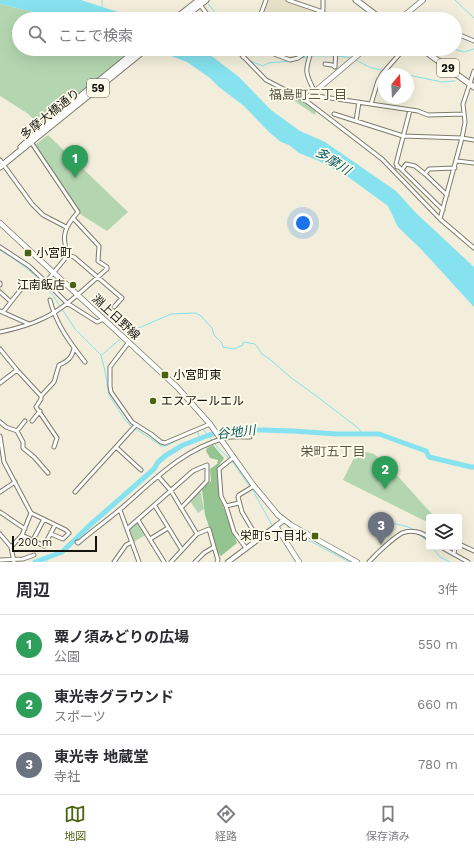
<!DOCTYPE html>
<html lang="ja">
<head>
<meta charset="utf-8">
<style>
  :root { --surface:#fff; --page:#f7f7f7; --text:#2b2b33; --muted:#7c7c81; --line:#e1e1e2; --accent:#4a6312 }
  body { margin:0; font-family:"Work Sans","Noto Sans JP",sans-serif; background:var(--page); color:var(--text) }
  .controls { position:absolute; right:12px; bottom:12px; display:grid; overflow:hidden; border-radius:4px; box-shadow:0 4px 16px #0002 }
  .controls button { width:36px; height:36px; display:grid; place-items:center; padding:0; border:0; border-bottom:1px solid var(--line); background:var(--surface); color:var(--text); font:20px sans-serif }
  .compass { position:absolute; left:378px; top:68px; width:36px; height:36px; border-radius:50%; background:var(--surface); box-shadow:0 4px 16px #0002; rotate:18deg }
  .scale { position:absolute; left:12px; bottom:10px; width:85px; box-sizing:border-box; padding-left:4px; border:2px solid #15140d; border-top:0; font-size:11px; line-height:14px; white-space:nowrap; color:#15140d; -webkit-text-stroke:3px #fffcec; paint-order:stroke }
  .you { position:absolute; left:303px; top:223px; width:14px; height:14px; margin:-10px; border:3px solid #fff; border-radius:50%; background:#1a73e8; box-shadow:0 0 0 6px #1a73e833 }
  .badge { display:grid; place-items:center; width:26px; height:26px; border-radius:50%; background:var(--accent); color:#fff; font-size:13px; font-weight:700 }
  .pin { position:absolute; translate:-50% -33px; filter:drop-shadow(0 1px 2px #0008) }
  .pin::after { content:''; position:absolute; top:21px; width:14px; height:12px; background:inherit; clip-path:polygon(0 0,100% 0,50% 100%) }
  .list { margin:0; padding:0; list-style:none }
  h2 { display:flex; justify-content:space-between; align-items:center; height:52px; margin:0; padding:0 16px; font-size:17px }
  h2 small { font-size:13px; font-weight:400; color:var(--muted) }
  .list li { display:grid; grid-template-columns:26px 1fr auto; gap:12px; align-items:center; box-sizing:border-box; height:60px; padding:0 16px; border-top:1px solid var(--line) }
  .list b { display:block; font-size:15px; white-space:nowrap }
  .list p { margin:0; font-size:13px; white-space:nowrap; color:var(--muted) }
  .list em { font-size:13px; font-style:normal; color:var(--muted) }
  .icon { flex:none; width:22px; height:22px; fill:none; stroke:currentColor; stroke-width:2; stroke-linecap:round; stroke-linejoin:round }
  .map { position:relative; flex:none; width:474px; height:562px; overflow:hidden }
  .search { position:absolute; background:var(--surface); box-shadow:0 4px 16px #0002; left:12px; right:12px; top:12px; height:44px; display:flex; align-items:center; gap:10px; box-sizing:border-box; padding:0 14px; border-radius:22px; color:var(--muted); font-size:15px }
  .sheet { height:232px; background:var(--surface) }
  nav { display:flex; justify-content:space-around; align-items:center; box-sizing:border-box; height:56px; border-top:1px solid var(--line); background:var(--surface); font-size:11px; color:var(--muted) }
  nav a { display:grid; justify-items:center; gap:2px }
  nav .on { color:var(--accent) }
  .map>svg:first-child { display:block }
  .built { fill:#e7e1c7 }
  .green { fill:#b3d6b0 }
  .forest { fill:#94c590 }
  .water { fill:#85e2ee }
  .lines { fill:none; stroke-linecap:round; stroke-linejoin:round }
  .stream { stroke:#85e2ee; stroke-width:1 }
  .river { stroke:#85e2ee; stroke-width:5 }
  .minor-casing { stroke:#7e7b6a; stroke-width:5 }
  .tertiary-casing { stroke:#7e7b6a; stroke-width:6 }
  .secondary-casing { stroke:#7e7b6a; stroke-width:6 }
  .primary-casing { stroke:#7e7b6a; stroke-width:7 }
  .minor { stroke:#fff; stroke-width:3 }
  .tertiary { stroke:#fff; stroke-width:4 }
  .secondary { stroke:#fff; stroke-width:4.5 }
  .primary { stroke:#fff; stroke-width:5 }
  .poi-dot { fill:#4a6312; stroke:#fffcec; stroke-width:1.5 }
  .labels { text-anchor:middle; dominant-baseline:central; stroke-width:3.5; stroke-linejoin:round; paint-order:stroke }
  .shield { fill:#fffcec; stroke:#5b5a50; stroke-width:1 }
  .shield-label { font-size:11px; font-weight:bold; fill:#15140d }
  .street-label { font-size:12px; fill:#15140d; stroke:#fffcec }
  .poi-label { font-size:12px; fill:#15140d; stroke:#fffcec; text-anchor:start }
  .neighbourhood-label { font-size:13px; fill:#5c5848; stroke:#fffcec }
  .water-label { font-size:13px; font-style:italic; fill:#035a63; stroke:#fffcec }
</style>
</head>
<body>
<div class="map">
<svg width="474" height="562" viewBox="0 0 474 562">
  <rect width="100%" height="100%" fill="#f2eedb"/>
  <path class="built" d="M267,0H285L321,13L319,19H260Z
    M264,49H309L298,56L290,58Z"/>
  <path class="green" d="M0,4L62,19H19V49H134L133,54L42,127L27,113L0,96Z
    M275,86L304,101L316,110L315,115L274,87Z
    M48,135L128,212L107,231L80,214L35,145Z
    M358,450L374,454L394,472L432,514L433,517H429V523L343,480Z
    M200,490L204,509L198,513L190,501Z
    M138,520L147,534L132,543L127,529Z"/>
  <path class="forest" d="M213,445L224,458L218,467L220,498L237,543L221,556L218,553L205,515L202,489L211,481L210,469L217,464L218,460L210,458L206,451L207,448Z"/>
  <path class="water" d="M0,0H81L139,19H62L0,4Z
    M153,49H200L209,54L239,77L271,110L300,131L325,142L396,191L416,213L474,267V307L421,249L398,227L388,206L347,176L319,161L299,153L289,145L281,142L270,133L244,106L219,87L210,78L187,62Z"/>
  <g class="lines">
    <path class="stream" d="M102,0V7
      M455,0L474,18
      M207,2L220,19
      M239,49L243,53
      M453,49L464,52L474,49
      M245,56L250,61L263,66L268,63L289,61
      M312,56C325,56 338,55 351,58
      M302,58L307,57
      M298,59L309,53
      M356,60L369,67L396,74
      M408,75L442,82L455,81
      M0,250C26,266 44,280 60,306
      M62,309L75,329L101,355
      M127,333L171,314L195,313L200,315L212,328L214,335L222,343L223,347L234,349L243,345V342L255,344L262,354L272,361L290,377L315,395L358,428L362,433
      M101,355L105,371L109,395L125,420L131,426L162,446H166L190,434
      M102,355L120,339
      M204,430L219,449L230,459
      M197,431L200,438
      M232,461L250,487
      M252,489L272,525
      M385,513L386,518C393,527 405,523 414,530
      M287,526L299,535L349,562
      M276,530L296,562
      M418,534L429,542
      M432,547L440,557L450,562
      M46,558L47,562"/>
    <path class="river" d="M35,562L62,552L90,525L154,469L158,462L165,456L183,445L212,434L235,429L293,431L337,434H379L426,451L429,457L471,467H474"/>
    <g class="minor-casing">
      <path id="minor" d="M288,0L323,12
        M200,5L211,19
        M259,19L266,0
        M321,19L323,9V0
        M455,33L474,41
        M236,49L266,80L305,100L382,159L440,219L474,248
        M261,49L290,60L298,58L311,49
        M312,49C305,70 304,72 315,92
        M243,57L246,49
        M325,64L332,65L335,67
        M335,67L336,49
        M310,95L418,111L428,115L464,114
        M371,104L378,81L382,74L404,49
        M334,114L403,136L462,138L474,140
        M356,121L359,102
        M0,160L32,204L43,215L66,227
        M457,161L474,163
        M397,167H399L443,210
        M399,167L396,164L410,110
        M402,170L406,164L415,166L425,174
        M447,195L425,174L429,169L455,168
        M440,219L462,138L465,122L463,104L474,71
        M0,247L29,266L46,282L68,255
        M68,255L74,257L122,298L114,307
        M68,255C63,240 62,232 73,218
        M46,282L67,303L97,322L104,319
        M0,283V285
        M0,292L10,301
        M50,300C56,324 70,343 85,362
        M0,311L29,324
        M3,312L22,288
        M0,332C15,329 30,325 44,318C66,308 88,285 107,269V267L98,261L99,246L73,218L78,212L31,142
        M129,342L110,367V386L111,392L132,422L151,434L161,442L165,443L210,424
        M0,349L17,370L41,396
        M0,383L17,370
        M32,421L40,411
        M0,422L6,427L17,431L23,442V448L34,457L48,473
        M17,431L25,421
        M0,436L4,462L31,513L66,530L69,533L63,539L51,534
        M54,447L57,438L36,407L41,399V396L54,382L59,365C68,361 72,358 74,348
        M116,447L141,470
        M234,457L219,469L221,496L226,506L234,532L246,548
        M158,476L171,491L197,534
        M254,486L239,495L238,497L242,512L258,539
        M0,492L15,482
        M75,492L136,425
        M155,506L182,550
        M226,506L239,503
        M120,510L139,562
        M0,512L25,529
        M138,520L164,562
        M127,529L193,471L207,465V481L181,508
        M0,534L11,547
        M22,535L44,546L55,525
        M150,539L168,528
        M33,540L44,519
        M77,542L78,543C93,530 109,519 124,506C155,479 184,449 225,438C233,436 242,437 250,437
        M459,544L474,551
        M214,547L218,560L217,562
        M441,547L468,562
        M454,554L455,547
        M0,560L23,559L34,555
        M14,562L11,547L22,535L31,513
        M114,562L126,545L132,542
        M171,562L197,534L209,529L214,547L204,553L195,562
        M369,562C377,553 392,539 402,533C411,529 422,532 429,538"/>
    </g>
    <g class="tertiary-casing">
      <path id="tertiary" d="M228,562L276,526"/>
    </g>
    <g class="secondary-casing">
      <path id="secondary" d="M400,19L423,0
        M305,100L365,49
        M0,223L177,387L210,424L254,486L278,515L291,525L357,562
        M284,520L276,526L299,562"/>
    </g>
    <g class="primary-casing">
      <path id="primary" d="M356,0L381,19
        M175,19L199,0
        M182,19L206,0
        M422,49L474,87
        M21,147L44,126L138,49
        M0,167L146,49"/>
    </g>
    <use href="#minor" class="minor"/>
    <use href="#tertiary" class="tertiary"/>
    <use href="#secondary" class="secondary"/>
    <use href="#primary" class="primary"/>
  </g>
  <g class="poi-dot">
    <rect x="24" y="249" width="8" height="8" rx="2"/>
    <circle cx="73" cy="285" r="4"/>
    <rect x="161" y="371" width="8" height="8" rx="2"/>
    <circle cx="153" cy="401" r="4"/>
    <rect x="311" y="532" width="8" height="8" rx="2"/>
  </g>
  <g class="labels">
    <g class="shield">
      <rect x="437" y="59" width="22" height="18" rx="3"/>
      <rect x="87" y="79" width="22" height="18" rx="3"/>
    </g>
    <g class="shield-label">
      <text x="448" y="68">29</text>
      <text x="98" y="88">59</text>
    </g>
    <g class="street-label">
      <text transform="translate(50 114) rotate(-39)">多摩大橋通り</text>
      <text transform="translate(116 317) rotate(43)">淵上日野線</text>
    </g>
    <g class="poi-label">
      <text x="36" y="253">小宮町</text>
      <text x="65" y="285" text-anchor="end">江南飯店</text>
      <text x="173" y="375">小宮町東</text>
      <text x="161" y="401">エスアールエル</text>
      <text x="307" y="536" text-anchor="end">栄町5丁目北</text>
    </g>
    <g class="neighbourhood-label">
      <text x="308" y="94">福島町三丁目</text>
      <text x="333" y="451">栄町五丁目</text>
    </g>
    <g class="water-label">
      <text transform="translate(333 161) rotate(33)">多摩川</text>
      <text transform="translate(236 432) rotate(-6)">谷地川</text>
    </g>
  </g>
</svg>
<div class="controls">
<button><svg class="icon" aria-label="layers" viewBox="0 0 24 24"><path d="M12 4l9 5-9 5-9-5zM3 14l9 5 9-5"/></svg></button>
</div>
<svg class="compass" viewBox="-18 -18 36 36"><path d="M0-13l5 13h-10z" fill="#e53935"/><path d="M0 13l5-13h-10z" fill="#7c7c81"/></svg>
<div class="scale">200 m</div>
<div class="you"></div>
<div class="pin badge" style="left:75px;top:178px;background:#2e9e5b">1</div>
<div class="pin badge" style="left:385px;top:489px;background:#2e9e5b">2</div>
<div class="pin badge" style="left:381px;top:545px;background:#6b7280">3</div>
<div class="search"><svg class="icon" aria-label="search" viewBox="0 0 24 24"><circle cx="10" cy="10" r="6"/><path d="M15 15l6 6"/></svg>ここで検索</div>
</div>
<section class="sheet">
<h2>周辺<small>3件</small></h2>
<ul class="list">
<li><span class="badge" style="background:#2e9e5b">1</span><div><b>粟ノ須みどりの広場</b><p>公園</p></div><em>550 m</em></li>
<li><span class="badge" style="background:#2e9e5b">2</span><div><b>東光寺グラウンド</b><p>スポーツ</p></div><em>660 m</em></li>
<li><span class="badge" style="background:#6b7280">3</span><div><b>東光寺 地蔵堂</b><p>寺社</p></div><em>780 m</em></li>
</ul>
</section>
<nav>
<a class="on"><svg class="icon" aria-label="map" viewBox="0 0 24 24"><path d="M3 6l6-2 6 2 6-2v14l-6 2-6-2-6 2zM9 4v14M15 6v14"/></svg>地図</a>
<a><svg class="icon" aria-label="directions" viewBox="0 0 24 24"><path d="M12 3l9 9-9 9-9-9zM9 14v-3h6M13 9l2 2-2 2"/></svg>経路</a>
<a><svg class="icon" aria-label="saved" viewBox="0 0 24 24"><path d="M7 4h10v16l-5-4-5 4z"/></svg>保存済み</a>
</nav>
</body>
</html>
